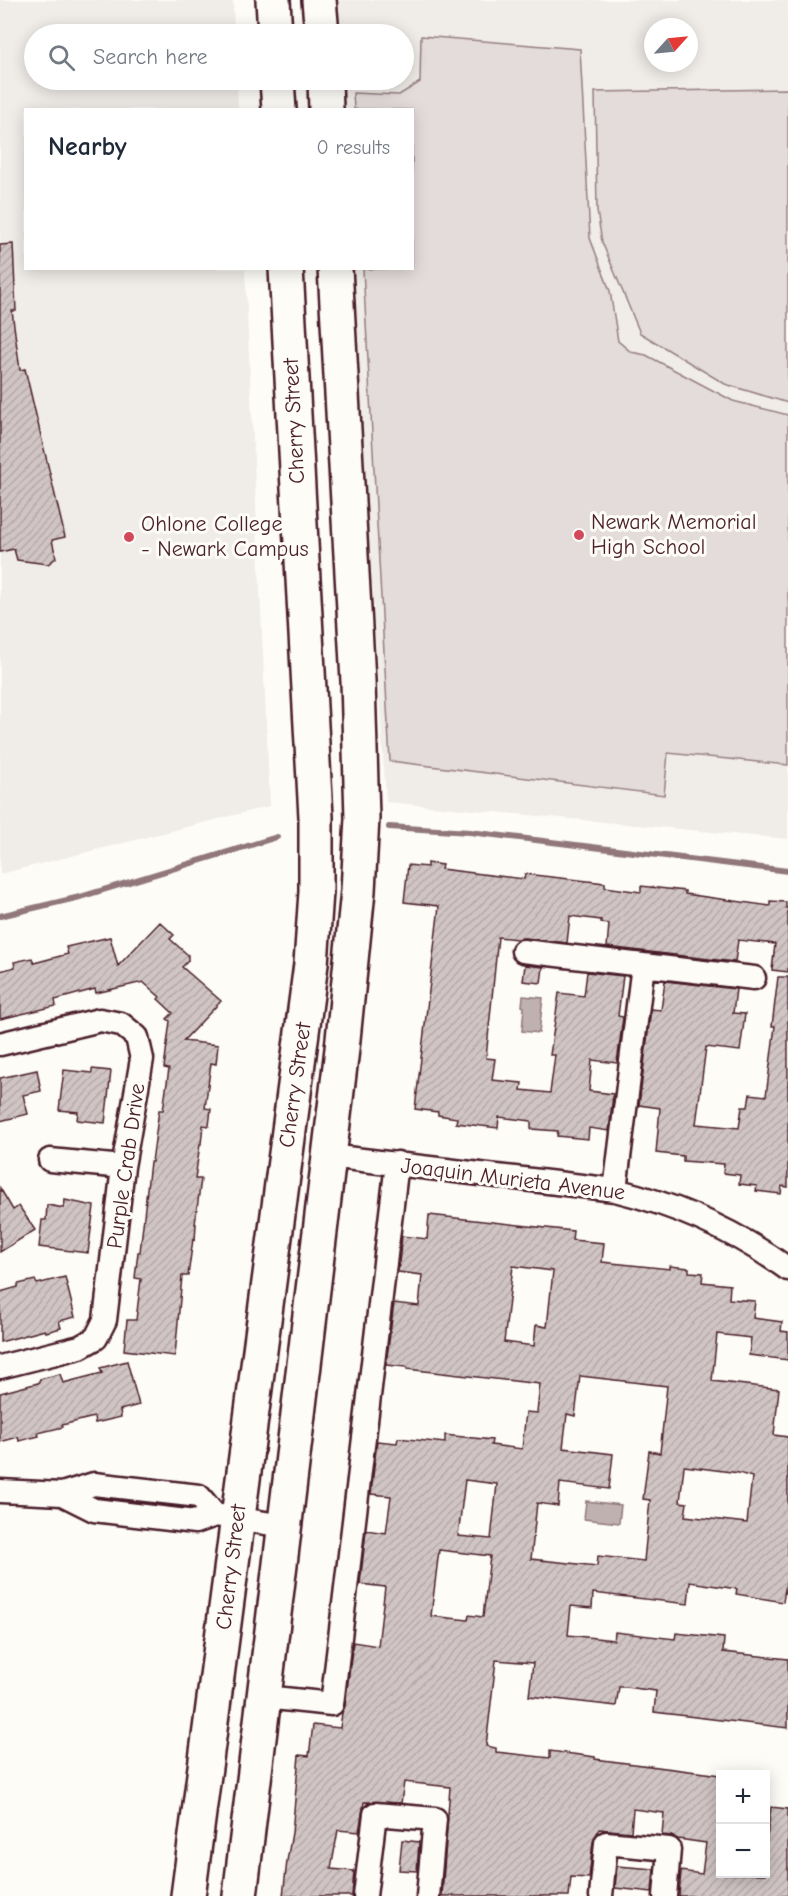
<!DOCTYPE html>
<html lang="en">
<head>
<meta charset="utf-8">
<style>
  :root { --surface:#fff; --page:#f2f2f3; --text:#1f2937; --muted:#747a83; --line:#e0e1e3 }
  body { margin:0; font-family:"Comic Neue",sans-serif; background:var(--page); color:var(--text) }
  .controls { position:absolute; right:18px; bottom:18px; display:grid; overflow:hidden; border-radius:0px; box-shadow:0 3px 15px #0003 }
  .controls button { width:54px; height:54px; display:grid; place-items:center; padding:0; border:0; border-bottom:2px solid var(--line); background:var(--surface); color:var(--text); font:30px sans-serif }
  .compass { position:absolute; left:644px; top:18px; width:54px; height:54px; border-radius:50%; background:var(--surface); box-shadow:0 3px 15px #0003; rotate:63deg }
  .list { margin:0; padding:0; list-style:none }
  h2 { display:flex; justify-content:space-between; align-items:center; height:78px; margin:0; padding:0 24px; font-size:26px }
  h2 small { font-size:20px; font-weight:400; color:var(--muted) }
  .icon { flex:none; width:33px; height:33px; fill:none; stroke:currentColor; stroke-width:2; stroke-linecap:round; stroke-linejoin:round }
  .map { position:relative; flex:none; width:788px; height:1896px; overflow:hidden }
  .search { position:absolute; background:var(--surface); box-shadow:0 3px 15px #0003; left:24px; top:24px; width:390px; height:66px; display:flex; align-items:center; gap:15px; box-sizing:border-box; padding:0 21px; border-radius:33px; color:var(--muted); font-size:22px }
  .panel { position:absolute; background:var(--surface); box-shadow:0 3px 15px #0003; left:24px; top:108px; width:390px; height:162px; border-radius:0px }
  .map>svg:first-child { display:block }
  .built { fill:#f0ece8; fill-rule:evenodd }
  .grass { fill:#e3dcda; stroke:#967e82; stroke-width:1.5 }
  .water { fill:#c0b1b1; stroke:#91777b; stroke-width:1.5 }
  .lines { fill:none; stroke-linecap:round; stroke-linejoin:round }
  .stream { stroke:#91777b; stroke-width:6 }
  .building { fill:url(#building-hatch); stroke:#4a1f2b; stroke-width:1.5; fill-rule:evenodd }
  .street-casing { stroke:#4a1f2b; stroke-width:27 }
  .secondary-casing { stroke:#4a1f2b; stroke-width:38 }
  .street { stroke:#fdfcf7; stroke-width:22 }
  .secondary { stroke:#fdfcf7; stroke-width:33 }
  .poi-dot { fill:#d1495b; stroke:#fdfcf7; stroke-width:2 }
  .labels { text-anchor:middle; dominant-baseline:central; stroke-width:6; stroke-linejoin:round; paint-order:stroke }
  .street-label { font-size:22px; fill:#4a1f2b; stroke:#fdfcf7 }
  .poi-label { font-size:22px; fill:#4a1f2b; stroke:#fdfcf7; text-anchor:start }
</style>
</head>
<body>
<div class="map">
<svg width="788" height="1896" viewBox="0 0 788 1896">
  <defs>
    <pattern id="building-hatch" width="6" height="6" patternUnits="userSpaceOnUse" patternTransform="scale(1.5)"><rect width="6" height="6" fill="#d0c5c4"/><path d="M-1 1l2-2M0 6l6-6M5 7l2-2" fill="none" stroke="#b4a9a9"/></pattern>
  </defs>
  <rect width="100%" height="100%" fill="#fdfcf7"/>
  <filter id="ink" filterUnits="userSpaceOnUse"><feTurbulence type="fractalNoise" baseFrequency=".0167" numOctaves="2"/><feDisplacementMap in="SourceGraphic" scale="12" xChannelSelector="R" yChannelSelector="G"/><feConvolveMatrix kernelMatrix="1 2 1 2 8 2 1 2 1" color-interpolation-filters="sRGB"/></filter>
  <g filter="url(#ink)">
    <path class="built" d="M0,0H233L234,34H34V80H237L238,109L26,110V268L245,269L270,806L0,874Z
      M338,0H788V839L386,802L352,269L412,268V110L343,109L341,80H404V34H340ZM653,27H689V63H653Z"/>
    <path class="grass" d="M421,36L580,49L590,238L610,291L618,341L631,352L646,355L733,401L788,415V765L668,753L664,795L390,761L363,269L412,268V110L354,109L353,93L399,95L420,82Z
      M788,89V403L725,384L640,333L602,242L597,211L595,92Z"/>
    <path class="water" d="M523,996L543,998L539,1033L522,1031L524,1007L522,1006Z
      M586,1501L621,1505L619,1523L584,1519Z"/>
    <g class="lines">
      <path class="stream" d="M389,827L470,832L788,871
        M0,916L80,897L277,837"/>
    </g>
    <path class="building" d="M13,244L16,311H12L20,370L25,369L65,537L52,540L56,558L48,564L17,560L14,549L0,552V245Z
      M427,863L442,865L441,869L524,879L525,874L605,883V887L641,892V886L685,891V894L770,906V901L786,902V908H788V972L772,970L775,944L738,940L735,962L607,947L609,924L601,923V920L570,916L567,943L525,938L517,939L498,937L486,1058L495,1059L492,1080L522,1083L521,1090L550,1093L555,1055H550L559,993L584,996L587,972L623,976L618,1016L623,1017L617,1063L592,1060L589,1091L613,1094L609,1131L589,1128L588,1139L557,1136L558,1131L531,1129V1121L499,1117L498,1128L456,1123L457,1118L438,1115V1112L415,1109L439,906L404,902L408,865L427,867Z
      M160,922L174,935L170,939L188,955V961L182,967L221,1001L183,1041L218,1045L216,1064L211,1063L205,1108L211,1109L209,1126L203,1125L201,1144H200L195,1179H201L195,1224H196L195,1240L193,1239L188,1276H182L175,1356L124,1350L127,1320H136L141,1279L135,1278L138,1252H140L150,1162H152L159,1110H163L169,1069L164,1068L170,1021L167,1019L173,1013L158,999L160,997L143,982L96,993L95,989L55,1000L56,1006L0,1019V971L15,967L14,962L32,958L34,963L68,954L66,947L110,937L118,966Z
      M525,965L543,967L541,983L523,981Z
      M778,977H788V1187L782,1186L781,1194L756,1191L757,1186L739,1184L740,1175L723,1173L724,1164L683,1161V1156L656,1153L660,1108L639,1105L651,1009L661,1010L665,981L736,989L733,1013L745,1014L740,1051L706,1047L696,1124L739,1128L742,1107H748L750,1094L766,1096L775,1026H772Z
      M92,1069L111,1071L105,1123L77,1120L78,1112L59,1110L64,1070L92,1073Z
      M37,1070L41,1091L23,1095L28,1114L0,1121V1078Z
      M0,1188L13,1210L19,1206L35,1230L0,1252Z
      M65,1200L94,1206L88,1253L39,1247L42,1220H46L47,1205L64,1208Z
      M429,1215L573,1231L572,1240L604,1243L602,1262L670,1269V1266L689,1268V1272L703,1273L702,1282L730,1285L729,1299L755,1301L753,1318L782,1322L781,1331L788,1332V1360L749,1355L751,1338L717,1334L712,1381L779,1389L774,1435L788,1437V1570L783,1602L736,1594L737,1589L690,1582L688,1604L593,1593L592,1608L571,1606L568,1635L614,1640L615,1632L675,1639L676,1633L724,1638L723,1652L788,1659V1728L654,1712L656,1691L625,1687H619L616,1706L529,1696L533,1663L496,1660L486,1746L496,1748V1752L550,1758V1751L595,1757V1759L720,1775V1874H765V1853L771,1807L788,1809V1896H679L681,1871L702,1874L706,1843L678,1839L671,1836L662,1835L664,1813L633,1809L631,1832L599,1829L593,1842L589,1878L571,1877L569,1896H442L450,1787L404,1782L401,1803L364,1802L359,1832L338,1830L331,1869L354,1871L352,1896H283L287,1861L292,1833L299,1755L309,1756L313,1725L340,1728L342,1713L345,1706L353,1642L378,1646L385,1587L360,1584L366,1530L386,1533L391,1496L371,1494L377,1441L397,1443L398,1438L445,1443V1435L492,1440L491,1445L522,1449L526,1412L537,1413L540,1384L407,1369V1367L386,1365L394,1303L419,1306L422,1275L398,1272L402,1236L427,1239ZM513,1266L553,1271L547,1327L536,1325L534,1346L504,1342ZM580,1376L667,1386L660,1453L649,1451L643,1499L650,1500L644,1561L598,1556L597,1566L531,1559L537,1503L558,1506L560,1483L609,1489L613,1454L563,1448L567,1414L575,1416ZM684,1466L739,1473L752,1477L747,1523L685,1516L687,1503L680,1502ZM465,1480L497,1484L491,1539L458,1536ZM439,1550L490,1556L483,1617L469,1615L468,1620L431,1616Z
      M65,1277L75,1317L59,1321L61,1328L46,1332L45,1330L0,1342V1292L18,1287V1284L35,1280L37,1284Z
      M127,1361L139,1405L120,1410L121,1417L95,1423L94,1417L62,1425L63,1427L38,1433L39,1436L19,1441L18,1437L0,1442V1393L38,1383L40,1379L60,1374L63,1383L102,1373L100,1368Z
      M402,1840L419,1842L417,1871L399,1870Z
      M617,1866L654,1869L652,1892L615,1888Z"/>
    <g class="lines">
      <g class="street-casing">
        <path id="street" d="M523,951L754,978
          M0,1044L100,1020L121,1024L137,1037L142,1059L123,1167L105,1320L96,1338L80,1347L0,1367
          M329,1156L615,1190C676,1205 737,1232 788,1269
          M50,1160L123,1167
          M615,1190L643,965
          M0,1491L62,1494L94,1484L199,1496L215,1515
          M62,1494L94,1510L195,1522L215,1515L284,1526
          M264,1697L332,1704L397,1163
          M365,1896L375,1814L435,1819L428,1896
          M601,1896L606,1843L669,1849L665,1896"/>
      </g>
      <g class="secondary-casing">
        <path id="secondary" d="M273,0L275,34
          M319,0L322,34
          M277,80L279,110
          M325,80L326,110
          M188,1896L311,964L316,892V817L286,268
          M240,1896L342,1049L358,891L362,818L358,681L335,268"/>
      </g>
      <use href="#street" class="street"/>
      <use href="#secondary" class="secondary"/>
    </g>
  </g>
  <g class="poi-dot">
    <circle cx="579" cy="535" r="6"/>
    <circle cx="129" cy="537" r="6"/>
  </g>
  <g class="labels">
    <g class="street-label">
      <text transform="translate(294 421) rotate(-93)">Cherry Street</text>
      <text transform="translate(295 1085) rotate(-82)">Cherry Street</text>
      <text transform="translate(126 1166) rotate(-82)">Purple Crab Drive</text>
      <text transform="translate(513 1179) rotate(7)">Joaquin Murieta Avenue</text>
      <text transform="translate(231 1567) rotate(-83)">Cherry Street</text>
    </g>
    <g class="poi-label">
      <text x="591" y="522">Newark Memorial<tspan x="591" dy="25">High School</tspan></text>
      <text x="141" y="524">Ohlone College<tspan x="141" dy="25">- Newark Campus</tspan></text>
    </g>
  </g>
</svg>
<div class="controls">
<button>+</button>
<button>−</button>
</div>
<svg class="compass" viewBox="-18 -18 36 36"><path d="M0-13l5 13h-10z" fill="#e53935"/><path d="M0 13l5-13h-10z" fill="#747a83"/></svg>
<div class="search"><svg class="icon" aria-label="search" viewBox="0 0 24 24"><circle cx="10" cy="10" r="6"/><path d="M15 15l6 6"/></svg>Search here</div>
<section class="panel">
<h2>Nearby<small>0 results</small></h2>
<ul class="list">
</ul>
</section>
</div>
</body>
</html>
